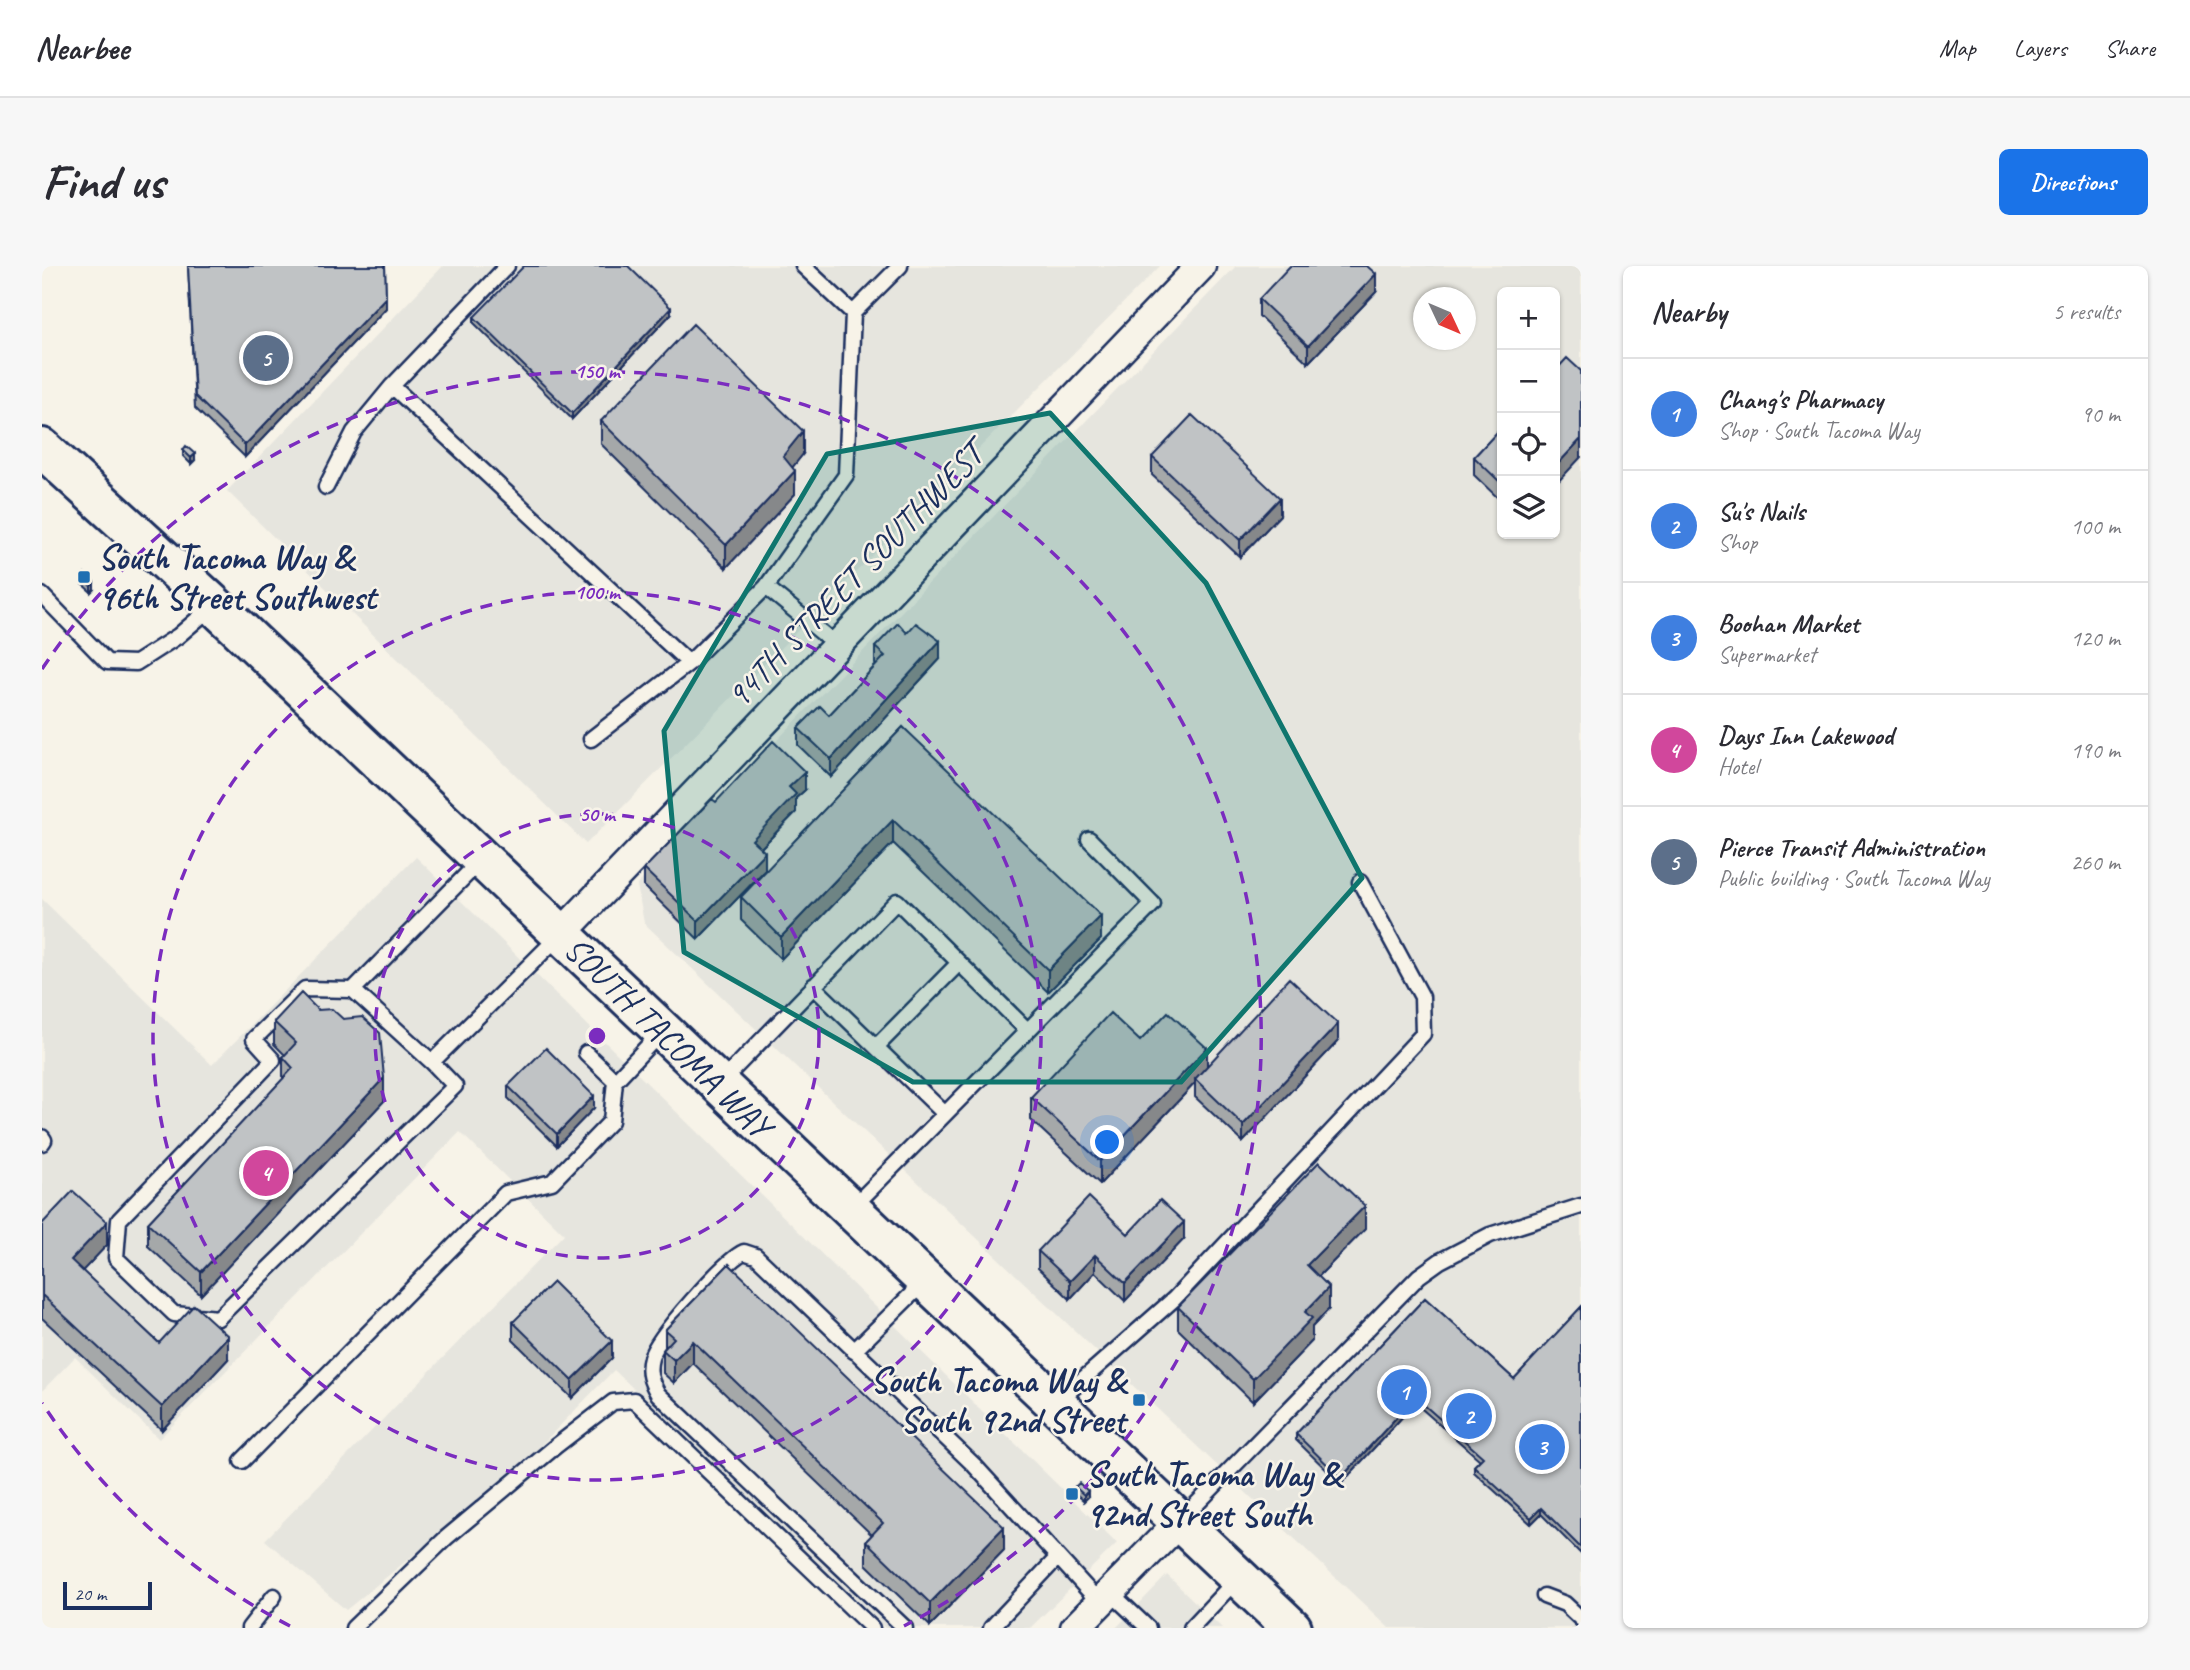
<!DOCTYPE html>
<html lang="en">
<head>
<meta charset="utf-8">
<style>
  :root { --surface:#fff; --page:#f7f7f7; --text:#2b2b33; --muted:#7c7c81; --line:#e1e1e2; --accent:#1a73e8 }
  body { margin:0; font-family:Caveat,sans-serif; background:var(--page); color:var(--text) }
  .controls { position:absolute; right:21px; top:21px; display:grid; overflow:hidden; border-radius:10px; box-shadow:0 2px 5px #0004 }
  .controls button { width:63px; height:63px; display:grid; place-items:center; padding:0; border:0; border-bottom:2px solid var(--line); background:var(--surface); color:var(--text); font:35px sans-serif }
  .compass { position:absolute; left:1371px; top:21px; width:63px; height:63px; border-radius:50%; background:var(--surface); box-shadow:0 2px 5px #0004; rotate:134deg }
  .scale { position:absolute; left:21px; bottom:18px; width:89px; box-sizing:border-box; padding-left:7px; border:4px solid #1b2f5e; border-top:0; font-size:19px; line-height:24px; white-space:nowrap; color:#1b2f5e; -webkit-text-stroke:5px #f7f3e8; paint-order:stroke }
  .you { position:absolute; left:1066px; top:877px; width:24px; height:24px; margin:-18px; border:5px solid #fff; border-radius:50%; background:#1a73e8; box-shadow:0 0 0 10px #1a73e833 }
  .badge { display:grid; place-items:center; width:46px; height:46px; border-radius:50%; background:var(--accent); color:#fff; font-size:23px; font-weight:700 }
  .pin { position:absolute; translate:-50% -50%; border:4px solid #fff; box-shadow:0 2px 7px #0006 }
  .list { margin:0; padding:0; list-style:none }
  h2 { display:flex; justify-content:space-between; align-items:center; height:91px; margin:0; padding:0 28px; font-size:30px }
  h2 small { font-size:23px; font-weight:400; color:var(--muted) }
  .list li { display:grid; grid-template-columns:46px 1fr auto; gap:21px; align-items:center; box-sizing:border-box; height:112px; padding:0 28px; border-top:2px solid var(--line) }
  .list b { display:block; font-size:26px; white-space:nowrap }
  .list p { margin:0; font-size:23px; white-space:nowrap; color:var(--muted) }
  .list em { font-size:23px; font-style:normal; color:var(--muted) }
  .icon { flex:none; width:38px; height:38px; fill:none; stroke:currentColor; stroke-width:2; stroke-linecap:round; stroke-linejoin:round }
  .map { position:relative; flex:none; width:1539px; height:1362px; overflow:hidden; border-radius:10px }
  header { display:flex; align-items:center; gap:42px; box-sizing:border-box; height:98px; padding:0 35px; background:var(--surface); border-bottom:2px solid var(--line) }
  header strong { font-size:33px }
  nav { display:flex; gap:38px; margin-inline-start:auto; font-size:24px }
  .intro { display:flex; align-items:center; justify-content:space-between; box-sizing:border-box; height:168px; padding:0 42px }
  h1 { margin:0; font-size:49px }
  .button { padding:18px 32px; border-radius:10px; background:var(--accent); color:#fff; font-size:24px; font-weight:700 }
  main { display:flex; gap:42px; padding:0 42px }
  aside { flex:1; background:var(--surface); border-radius:10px; box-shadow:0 2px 5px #0004 }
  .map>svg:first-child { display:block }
  .built { fill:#e6e5de; fill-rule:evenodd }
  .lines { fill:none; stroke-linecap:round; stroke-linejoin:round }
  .lane-casing { stroke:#1b2f5e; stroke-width:19 }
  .street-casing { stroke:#1b2f5e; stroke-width:33 }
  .primary-casing { stroke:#1b2f5e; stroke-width:44 }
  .lane { stroke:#f7f3e8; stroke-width:14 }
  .street { stroke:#f7f3e8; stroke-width:28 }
  .primary { stroke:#f7f3e8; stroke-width:38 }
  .wall { fill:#a5a8a9; stroke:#1b2f5e; stroke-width:2 }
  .shaded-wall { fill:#86888a; stroke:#1b2f5e; stroke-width:2 }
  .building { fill:#c0c3c5; stroke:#1b2f5e; stroke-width:2 }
  .marked { fill:#0f766e; fill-opacity:0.2; stroke:#0f766e; stroke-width:5; stroke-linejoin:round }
  .ring { fill:none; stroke:#7b2cbf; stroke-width:3.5; stroke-dasharray:12 9 }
  .poi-dot { fill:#1f6fb2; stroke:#f7f3e8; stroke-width:2.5 }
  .labels { text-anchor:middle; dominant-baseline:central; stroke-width:5; stroke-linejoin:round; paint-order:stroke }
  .poi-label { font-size:35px; font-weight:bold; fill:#1b2f5e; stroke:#f7f3e8; text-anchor:start }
  .street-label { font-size:35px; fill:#1b2f5e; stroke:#f7f3e8 }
  .centre { fill:#7b2cbf; stroke:#f7f3e8; stroke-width:3.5 }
  .ring-label { font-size:21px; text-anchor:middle; font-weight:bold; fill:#7b2cbf; stroke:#f7f3e8; stroke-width:5; stroke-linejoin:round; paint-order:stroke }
</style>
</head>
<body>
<header>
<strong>Nearbee</strong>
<nav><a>Map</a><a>Layers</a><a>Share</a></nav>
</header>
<div class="intro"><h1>Find us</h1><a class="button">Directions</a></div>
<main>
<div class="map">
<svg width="1539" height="1362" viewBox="0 0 1539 1362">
  <rect width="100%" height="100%" fill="#f7f3e8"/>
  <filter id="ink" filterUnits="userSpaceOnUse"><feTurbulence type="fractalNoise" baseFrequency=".0143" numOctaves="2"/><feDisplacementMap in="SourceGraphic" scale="14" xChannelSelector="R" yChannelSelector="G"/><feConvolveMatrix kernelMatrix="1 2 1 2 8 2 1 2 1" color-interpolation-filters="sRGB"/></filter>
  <g filter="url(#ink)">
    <path class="built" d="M401,0H1118L544,578L185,225Z
      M1194,0H1539V1362H1347L602,657L595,619ZM1460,26H1513V268H1460ZM1381,32H1423V74H1381Z
      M374,591L1075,1277L988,1362H843L572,1104L472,1207L304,1344L223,1274L522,968L418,866L117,1173L33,1091L0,1125V633L170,799Z
      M1125,1309L1180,1362H1074Z"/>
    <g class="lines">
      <g class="lane-casing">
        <path id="lane" d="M465,0L350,120L647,397L724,321L804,209L811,47
          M761,0L811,47L858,0
          M284,221L312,166L350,120
          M724,321L796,380
          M0,329L65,396L94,397L136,370L172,339
          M549,473L647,397
          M439,594L311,724L390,796L518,669
          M771,720L902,847
          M311,724L263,723L212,773L231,794L77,954L74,992L132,1048L176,1052L413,820L390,796
          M834,781L917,697
          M544,787L573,815
          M679,816L855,635L985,764
          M0,871L2,874L0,877
          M809,943L1111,638L1047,573
          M812,1085L882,1016
          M1015,1136L1132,1033L1381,768L1380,731L1318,616
          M200,1195L464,927L510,916L569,855L573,815L619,766
          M1139,1254L1377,1010L1398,995L1448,969L1539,940
          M1068,1326L1106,1362
          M1502,1330L1523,1338L1539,1353
          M207,1362L232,1330
          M311,1362L404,1272L514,1180L571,1136L592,1134L830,1362
          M863,1362L616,1128C609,1116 605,1106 609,1092C614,1072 683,994 702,986L714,990L932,1199L1058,1337
          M949,1362L1016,1291
          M1149,1362L1195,1313"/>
      </g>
      <g class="street-casing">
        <path id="street" d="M519,668L1159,0
          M1033,1362L1138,1255"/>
      </g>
      <g class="primary-casing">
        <path id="primary" d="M0,182L172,339L1250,1362"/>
      </g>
      <use href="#lane" class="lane"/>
      <use href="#street" class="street"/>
      <use href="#primary" class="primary"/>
    </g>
    <path class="wall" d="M146,0H343L344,42L203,191L153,142Z
      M1334,26L1266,97L1217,50V33Z
      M629,48L530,153L432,57V51Z
      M559,155L761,188L750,202L753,228L684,302L559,178Z
      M1460,161V236L1432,209V191Z
      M141,184L153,194L149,198L141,190Z
      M1110,191L1238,249L1198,291L1110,209Z
      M40,312L52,323L49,326L40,318Z
      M865,367L898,393L789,511L756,479V462L787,449L834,399L833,398V381Z
      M861,461L1059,673L1006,726L851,577L739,693L699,654V631Z
      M763,524L754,532V546L719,582L723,604L656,673L602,620V603L674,536Z
      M232,756L342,835L159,1029L106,980V957L241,813V791L243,789L232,778Z
      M1098,775L1165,800L1296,775L1201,876L1153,831V817L1058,918L989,854V831Z
      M466,820L552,842L515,880L466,832Z
      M0,958L65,979L40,1005L117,1077L186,1093L120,1164L0,1052Z
      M1323,963L1276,1011L1287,1043L1270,1061V1075L1211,1136L1136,1063V1041Z
      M1086,968L1142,973L1083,1035L1053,1006L1028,1033L996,1002V985Z
      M687,998L962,1284L888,1360L824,1298V1275L830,1269L651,1097L632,1117L621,1107V1084L623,1081V1064Z
      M1383,1032L1472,1113L1539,1041V1288L1499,1248L1489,1258L1432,1206V1200L1438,1194L1373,1137L1299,1218L1254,1174V1168Z
      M471,1056L570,1092L530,1132L471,1074Z
      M1033,1221L1046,1231L1042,1235L1033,1227Z"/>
    <path class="shaded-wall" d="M1334,8V26L1266,97V80Z
      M344,31V42L203,191V179Z
      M629,42V48L530,153V147Z
      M761,165V188L741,213V190Z
      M1539,173V191L1513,219V201Z
      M153,188V194L149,198V192Z
      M753,205V228L684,302V279Z
      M1238,232V249L1198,291V274Z
      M52,317V323L49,326V320Z
      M898,375V393L789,511V493Z
      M763,506V524L754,532V546L710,591V574L747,521Z
      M851,554V577L739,693V671Z
      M723,586V604L656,673V655Z
      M1059,650V673L1006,726V704Z
      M1296,758V775L1201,876V859Z
      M1165,782V805L1153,813V817L1058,918V895Z
      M342,812V835L159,1029V1006Z
      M552,830V842L515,880V868Z
      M1323,940V963L1265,1022V999Z
      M65,956V979L29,1017V994Z
      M1142,956V973L1083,1035V1017Z
      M1053,989V1006L1028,1033V1015Z
      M1287,1021V1043L1270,1061V1075L1211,1136V1113L1263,1046Z
      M186,1070V1093L120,1164V1141Z
      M570,1075V1092L530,1132V1114Z
      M651,1075V1097L632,1117V1094Z
      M1373,1131V1137L1299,1218V1212Z
      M1046,1225V1231L1042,1235V1229Z
      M1499,1242V1248L1489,1258V1252Z
      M962,1261V1284L888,1360V1337Z"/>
    <path class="building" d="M146,0H343L344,31L203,179L153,130Z
      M482,0H586L629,42L530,147L432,51Z
      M1248,0H1325L1334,8L1266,80L1217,33Z
      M651,58L761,165L741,190L753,205L684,279L559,155Z
      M1525,92L1539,105V173L1513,201V105Z
      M1150,149L1238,232L1198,274L1110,191Z
      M1460,161V218L1432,191Z
      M144,180L153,188L149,192L141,184Z
      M43,308L52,317L49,320L40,312Z
      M856,357L865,367L874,357L898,375L789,493L756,462L778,440L787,449L843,390L833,381Z
      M861,461L1059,650L1006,704L851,554L739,671L699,631Z
      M731,475L763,506L747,521L754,528L710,574L723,586L656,655L602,603L670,533L674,536Z
      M1247,712L1296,758L1201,859L1153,813Z
      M259,727L276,744L290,743L301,753L320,751L338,767L342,812L159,1006L106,957L251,802L241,791L254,777L232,756Z
      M1126,746L1165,782L1058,895L989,831L1068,747L1098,775Z
      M504,782L552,830L515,868L466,820Z
      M1277,896L1323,940L1265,999L1287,1021L1263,1046L1270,1052L1211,1113L1136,1041Z
      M31,925L65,956L29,994L117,1077L152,1039L186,1070L120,1141L0,1029V958Z
      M1047,931L1086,968L1118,934L1142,956L1083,1017L1053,989L1028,1015L996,985Z
      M687,998L962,1261L888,1337L824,1275L841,1257L651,1075L632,1094L621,1084L632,1072L623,1064Z
      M511,1016L570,1075L530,1114L471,1056Z
      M1383,1032L1472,1113L1539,1041V1282L1499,1242L1489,1252L1432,1200L1441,1191L1373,1131L1299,1212L1254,1168Z
      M1037,1217L1046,1225L1042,1229L1033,1221Z"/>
  </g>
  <path class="marked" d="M1008,147L1164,317L1320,612L1139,816H871L642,686L622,465L785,188Z"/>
  <g class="ring">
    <circle cx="555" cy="770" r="222"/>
    <circle cx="555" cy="770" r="444"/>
    <path d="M248 1360A665 665 0 0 1 0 1137M0 403A665 665 0 1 1 862 1360"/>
  </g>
  <g class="poi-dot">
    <rect x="35" y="304" width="14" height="14" rx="3.5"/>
    <rect x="1090" y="1127" width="14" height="14" rx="3.5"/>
    <rect x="1023" y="1221" width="14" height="14" rx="3.5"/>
  </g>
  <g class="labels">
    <g class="poi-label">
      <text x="56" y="291">South Tacoma Way &amp;<tspan x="56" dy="40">96th Street Southwest</tspan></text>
      <text x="1083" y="1114" text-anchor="end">South Tacoma Way &amp;<tspan x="1083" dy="40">South 92nd Street</tspan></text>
      <text x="1044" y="1208">South Tacoma Way &amp;<tspan x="1044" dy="40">92nd Street South</tspan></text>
    </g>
    <g class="street-label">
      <text transform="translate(813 309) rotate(-46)">94TH STREET SOUTHWEST</text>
      <text transform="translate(626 771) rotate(44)">SOUTH TACOMA WAY</text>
    </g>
  </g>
  <circle cx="555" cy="770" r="10" class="centre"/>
  <g class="ring-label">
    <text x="555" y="112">150 m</text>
    <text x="555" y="333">100 m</text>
    <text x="555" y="555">50 m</text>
  </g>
</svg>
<div class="controls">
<button>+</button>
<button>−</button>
<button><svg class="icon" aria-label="locate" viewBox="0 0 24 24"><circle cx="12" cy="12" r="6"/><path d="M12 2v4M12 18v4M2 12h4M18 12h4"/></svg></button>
<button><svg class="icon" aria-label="layers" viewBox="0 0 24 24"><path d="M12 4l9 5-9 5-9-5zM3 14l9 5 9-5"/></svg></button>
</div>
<svg class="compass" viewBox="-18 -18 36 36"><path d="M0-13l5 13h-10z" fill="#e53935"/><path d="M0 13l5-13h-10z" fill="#7c7c81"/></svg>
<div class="scale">20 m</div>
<div class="you"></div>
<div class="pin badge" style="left:1362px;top:1126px;background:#3f7fe0">1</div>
<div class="pin badge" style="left:1427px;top:1150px;background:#3f7fe0">2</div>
<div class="pin badge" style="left:1500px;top:1181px;background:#3f7fe0">3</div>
<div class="pin badge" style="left:224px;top:907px;background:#d1479c">4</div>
<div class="pin badge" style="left:224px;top:92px;background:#5c6f8a">5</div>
</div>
<aside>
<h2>Nearby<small>5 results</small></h2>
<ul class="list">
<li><span class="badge" style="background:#3f7fe0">1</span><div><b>Chang's Pharmacy</b><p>Shop · South Tacoma Way</p></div><em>90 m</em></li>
<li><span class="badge" style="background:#3f7fe0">2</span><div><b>Su's Nails</b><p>Shop</p></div><em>100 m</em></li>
<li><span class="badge" style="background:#3f7fe0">3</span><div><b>Boohan Market</b><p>Supermarket</p></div><em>120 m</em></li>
<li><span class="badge" style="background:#d1479c">4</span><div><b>Days Inn Lakewood</b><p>Hotel</p></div><em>190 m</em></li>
<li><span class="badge" style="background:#5c6f8a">5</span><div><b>Pierce Transit Administration</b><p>Public building · South Tacoma Way</p></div><em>260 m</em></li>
</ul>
</aside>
</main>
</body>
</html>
